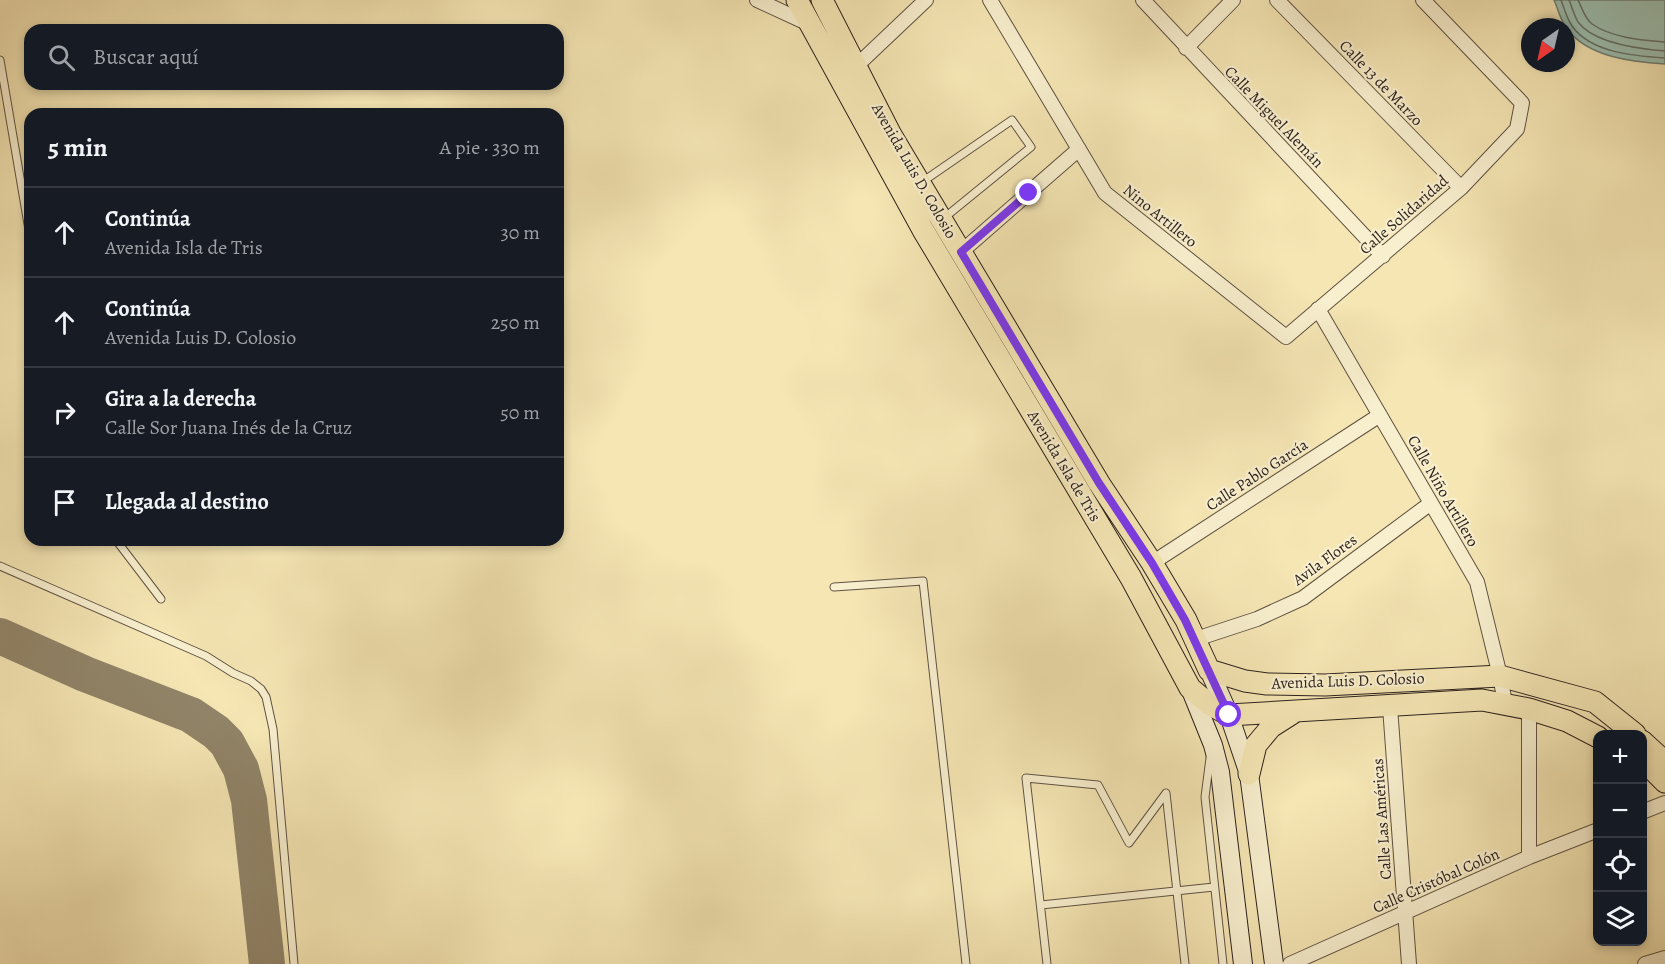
<!DOCTYPE html>
<html lang="es">
<head>
<meta charset="utf-8">
<style>
  :root { --surface:#171b24; --page:#20242c; --text:#f1f3f6; --muted:#9ea1a6; --line:#363941 }
  body { margin:0; font-family:Alegreya,serif; background:var(--page); color:var(--text) }
  .controls { position:absolute; right:18px; bottom:18px; display:grid; overflow:hidden; border-radius:12px; box-shadow:0 3px 9px #0003 }
  .controls button { width:54px; height:54px; display:grid; place-items:center; padding:0; border:0; border-bottom:2px solid var(--line); background:var(--surface); color:var(--text); font:30px sans-serif }
  .compass { position:absolute; left:1521px; top:18px; width:54px; height:54px; border-radius:50%; background:var(--surface); box-shadow:0 3px 9px #0003; rotate:214deg }
  .stop { position:absolute; width:18px; height:18px; margin:-14px; border:4px solid #7c3aed; border-radius:50%; background:#fff }
  .stop.end { background:#7c3aed; border-color:#fff; box-shadow:0 2px 6px #0008 }
  .list { margin:0; padding:0; list-style:none }
  h2 { display:flex; justify-content:space-between; align-items:center; height:78px; margin:0; padding:0 24px; font-size:26px }
  h2 small { font-size:20px; font-weight:400; color:var(--muted) }
  .list li { display:grid; grid-template-columns:39px 1fr auto; gap:18px; align-items:center; box-sizing:border-box; height:90px; padding:0 24px; border-top:2px solid var(--line) }
  .list b { display:block; font-size:22px; white-space:nowrap }
  .list p { margin:0; font-size:20px; white-space:nowrap; color:var(--muted) }
  .list em { font-size:20px; font-style:normal; color:var(--muted) }
  .icon { flex:none; width:33px; height:33px; fill:none; stroke:currentColor; stroke-width:2; stroke-linecap:round; stroke-linejoin:round }
  .map { position:relative; flex:none; width:1665px; height:964px; overflow:hidden }
  .search { position:absolute; background:var(--surface); box-shadow:0 3px 9px #0003; left:24px; top:24px; width:540px; height:66px; display:flex; align-items:center; gap:15px; box-sizing:border-box; padding:0 21px; border-radius:18px; color:var(--muted); font-size:22px }
  .panel { position:absolute; background:var(--surface); box-shadow:0 3px 9px #0003; left:24px; top:108px; width:540px; height:438px; border-radius:18px }
  .map>svg:first-child { display:block }
  .water { fill:#9cbfb1; stroke:#708076; stroke-width:1.5 }
  .lines { fill:none; stroke-linecap:round; stroke-linejoin:round }
  .shore { stroke:#647067; stroke-width:1.5 }
  .taxiway { stroke:#918468; stroke-width:36 }
  .lane-casing { stroke:#5f5243; stroke-width:9 }
  .street-casing { stroke:#5f5243; stroke-width:16 }
  .secondary-casing { stroke:#2d211d; stroke-width:20 }
  .primary-casing { stroke:#2d211d; stroke-width:23 }
  .lane { stroke:#f8efce; stroke-width:7 }
  .street { stroke:#f8efce; stroke-width:14 }
  .secondary { stroke:#f8efce; stroke-width:18 }
  .primary { stroke:#f5e6b4; stroke-width:21 }
  .route { stroke:#7c3aed; stroke-width:8 }
  .labels { text-anchor:middle; dominant-baseline:central; stroke-width:4.5; stroke-linejoin:round; paint-order:stroke }
  .street-label { font-size:16px; fill:#2d211d; stroke:#f8efce }
</style>
</head>
<body>
<div class="map">
<svg width="1665" height="964" viewBox="0 0 1665 964">
  <rect width="100%" height="100%" fill="#f5e6b4"/>
  <filter id="stains"><feTurbulence type="fractalNoise" baseFrequency=".00333" numOctaves="4"/><feColorMatrix values="0 0 0 0 .2 0 0 0 0 .09 0 0 0 0 .02 0 0 0 .5 -.17"/></filter>
  <radialGradient id="worn" r=".72"><stop offset=".6" stop-color="#630" stop-opacity="0"/><stop offset="1" stop-color="#630" stop-opacity=".3"/></radialGradient>
  <path class="water" d="M1554,0H1665V64C1632,62 1588,57 1567,29C1561,22 1558,9 1554,0Z"/>
  <g class="lines">
    <path class="shore" d="M1561,0C1564,8 1567,19 1572,26C1591,53 1635,56 1665,58
      M1569,0C1572,7 1574,15 1578,22C1594,44 1640,49 1665,51
      M1578,0C1582,8 1585,19 1592,24C1612,38 1642,40 1665,42"/>
    <path class="taxiway" d="M0,636L85,674L191,715L216,732L227,743L241,769L249,800L267,964"/>
    <g class="lane-casing">
      <path id="lane" d="M0,60L30,236
        M922,182L1012,120L1031,147L944,218
        M116,540L161,599
        M0,566L206,656L233,673L251,681L261,689L266,697L273,729L294,964
        M834,587L923,581L966,964
        M1210,758L1205,797L1223,964
        M1041,905L1214,887
        M1047,964L1026,778L1098,785L1129,843L1166,793L1185,964"/>
    </g>
    <g class="street-casing">
      <path id="street" d="M757,0L809,24
        M990,0L1105,193L1286,337L1461,188L1517,129L1522,103L1423,0
        M1143,0L1383,256
        M1277,0L1461,188
        M1186,48L1233,0
        M851,71L926,0
        M961,252L1079,149
        M1318,309L1477,582L1500,676L1505,703
        M1152,563L1380,415
        M1196,639L1257,619L1303,598L1431,503
        M1390,707L1409,964
        M1642,812L1665,803
        M1529,857V709
        M1290,964L1529,857L1598,830
        M1645,964L1665,958"/>
    </g>
    <g class="secondary-casing">
      <path id="secondary" d="M1209,670L1229,715L1249,774L1274,964
        M1190,688L1213,745L1220,772L1243,964"/>
    </g>
    <g class="primary-casing">
      <path id="primary" d="M797,0L923,230L1131,578L1190,688L1209,704L1229,715L1482,700L1529,709L1567,721L1598,737
        M822,0L891,135L1099,483L1152,563L1186,620L1209,670L1245,681L1267,684L1325,685L1500,676L1595,702L1635,734
        M1642,741L1665,762
        M1642,763L1652,769L1665,782
        M1249,774L1256,745L1271,727L1293,713"/>
    </g>
    <use href="#lane" class="lane"/>
    <use href="#street" class="street"/>
    <use href="#secondary" class="secondary"/>
    <use href="#primary" class="primary"/>
  </g>
  <g class="lines">
    <path class="route" d="M1029,193L961,252L1099,483L1152,563L1185,620L1229,715"/>
  </g>
  <g class="labels">
    <g class="street-label">
      <text transform="translate(1381 83) rotate(46)">Calle 13 de Marzo</text>
      <text transform="translate(1274 117) rotate(46)">Calle Miguel Alemán</text>
      <text transform="translate(914 171) rotate(60)">Avenida Luis D. Colosio</text>
      <text transform="translate(1404 215) rotate(-41)">Calle Solidaridad</text>
      <text transform="translate(1160 216) rotate(39)">Nino Artillero</text>
      <text transform="translate(1064 466) rotate(59)">Avenida Isla de Tris</text>
      <text transform="translate(1257 475) rotate(-33)">Calle Pablo García</text>
      <text transform="translate(1443 491) rotate(60)">Calle Niño Artillero</text>
      <text transform="translate(1325 560) rotate(-36)">Avila Flores</text>
      <text transform="translate(1348 681) rotate(-2)">Avenida Luis D. Colosio</text>
      <text transform="translate(1382 819) rotate(-94)">Calle Las Américas</text>
      <text transform="translate(1436 881) rotate(-24)">Calle Cristóbal Colón</text>
    </g>
  </g>
  <rect width="100%" height="100%" filter="url(#stains)"/>
  <rect width="100%" height="100%" fill="url(#worn)"/>
</svg>
<div class="controls">
<button>+</button>
<button>−</button>
<button><svg class="icon" aria-label="locate" viewBox="0 0 24 24"><circle cx="12" cy="12" r="6"/><path d="M12 2v4M12 18v4M2 12h4M18 12h4"/></svg></button>
<button><svg class="icon" aria-label="layers" viewBox="0 0 24 24"><path d="M12 4l9 5-9 5-9-5zM3 14l9 5 9-5"/></svg></button>
</div>
<svg class="compass" viewBox="-18 -18 36 36"><path d="M0-13l5 13h-10z" fill="#e53935"/><path d="M0 13l5-13h-10z" fill="#9ea1a6"/></svg>
<div class="stop" style="left:1229px;top:715px"></div>
<div class="stop end" style="left:1029px;top:193px"></div>
<div class="search"><svg class="icon" aria-label="search" viewBox="0 0 24 24"><circle cx="10" cy="10" r="6"/><path d="M15 15l6 6"/></svg>Buscar aquí</div>
<section class="panel">
<h2>5 min<small>A pie · 330 m</small></h2>
<ul class="list">
<li><svg class="icon" aria-label="ahead" viewBox="0 0 24 24"><path d="M12 20V5M6 11l6-6 6 6"/></svg><div><b>Continúa</b><p>Avenida Isla de Tris</p></div><em>30 m</em></li>
<li><svg class="icon" aria-label="ahead" viewBox="0 0 24 24"><path d="M12 20V5M6 11l6-6 6 6"/></svg><div><b>Continúa</b><p>Avenida Luis D. Colosio</p></div><em>250 m</em></li>
<li><svg class="icon" aria-label="right" viewBox="0 0 24 24"><path d="M7 20v-9h11M14 6l5 5-5 5"/></svg><div><b>Gira a la derecha</b><p>Calle Sor Juana Inés de la Cruz</p></div><em>50 m</em></li>
<li><svg class="icon" aria-label="arrive" viewBox="0 0 24 24"><path d="M6 21V4h12l-3 4 3 4H6"/></svg><div><b>Llegada al destino</b></div></li>
</ul>
</section>
</div>
</body>
</html>
